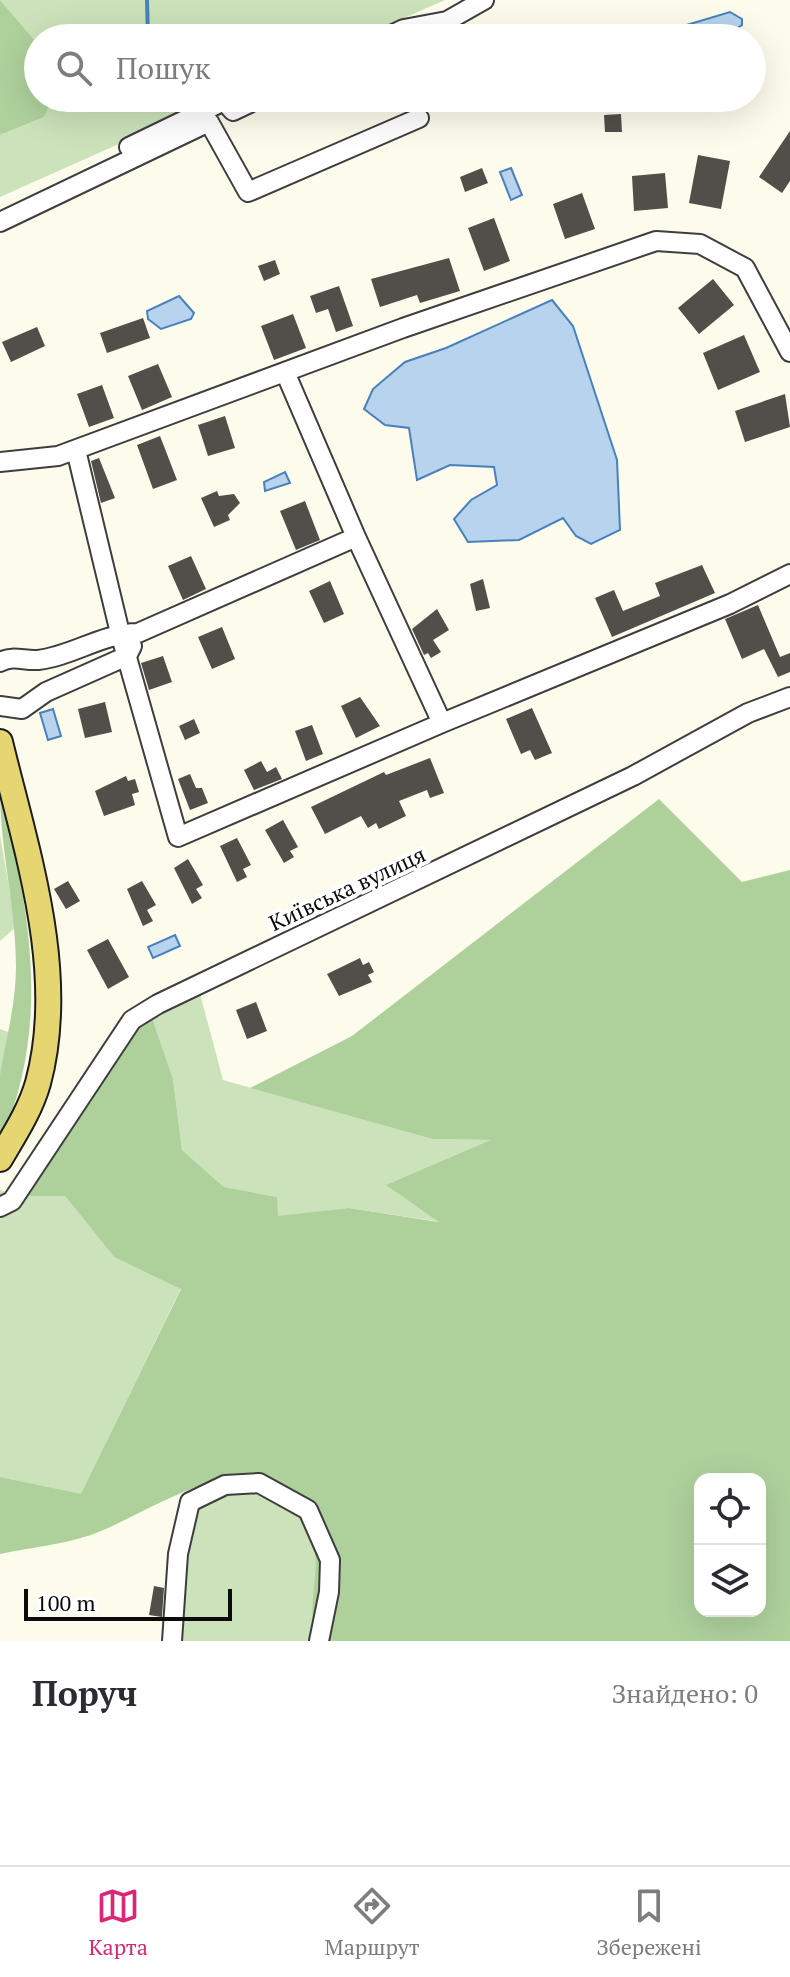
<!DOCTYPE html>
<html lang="uk">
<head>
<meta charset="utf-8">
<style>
  :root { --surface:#fff; --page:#f7f7f7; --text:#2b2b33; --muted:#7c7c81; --line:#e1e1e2; --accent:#db2777 }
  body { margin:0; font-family:"PT Serif",serif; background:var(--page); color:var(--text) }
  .controls { position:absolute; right:24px; bottom:24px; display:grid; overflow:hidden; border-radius:16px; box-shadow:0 8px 32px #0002 }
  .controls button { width:72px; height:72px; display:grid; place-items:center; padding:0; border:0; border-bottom:2px solid var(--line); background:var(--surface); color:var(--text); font:40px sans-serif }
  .scale { position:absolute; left:24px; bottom:20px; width:208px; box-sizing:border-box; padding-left:8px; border:4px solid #0b0b0b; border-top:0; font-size:22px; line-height:28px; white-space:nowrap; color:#0b0b0b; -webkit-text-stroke:6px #fff; paint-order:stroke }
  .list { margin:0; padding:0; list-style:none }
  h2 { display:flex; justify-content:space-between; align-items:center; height:104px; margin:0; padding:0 32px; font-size:34px }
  h2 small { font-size:26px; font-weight:400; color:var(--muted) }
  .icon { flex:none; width:44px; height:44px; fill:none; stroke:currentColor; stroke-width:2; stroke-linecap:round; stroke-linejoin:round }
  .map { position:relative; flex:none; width:790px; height:1641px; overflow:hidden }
  .search { position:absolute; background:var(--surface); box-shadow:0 8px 32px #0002; left:24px; right:24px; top:24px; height:88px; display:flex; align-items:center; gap:20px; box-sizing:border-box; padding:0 28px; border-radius:44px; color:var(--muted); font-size:30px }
  .sheet { height:224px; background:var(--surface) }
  nav { display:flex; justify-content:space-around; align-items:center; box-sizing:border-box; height:112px; border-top:2px solid var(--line); background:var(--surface); font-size:22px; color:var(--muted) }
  nav a { display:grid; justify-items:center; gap:4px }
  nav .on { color:var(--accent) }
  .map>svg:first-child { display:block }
  .green { fill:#cbe2ba }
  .forest { fill:#aed19c; fill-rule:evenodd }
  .water { fill:#b7d3ed; stroke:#4881bb; stroke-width:2 }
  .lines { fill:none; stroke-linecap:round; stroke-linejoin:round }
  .stream { stroke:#4881bb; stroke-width:4 }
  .building { fill:#524e49 }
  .minor-casing { stroke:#3e3e3e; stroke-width:22 }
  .major-casing { stroke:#1c1c1c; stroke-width:28 }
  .minor { stroke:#fff; stroke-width:18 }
  .major { stroke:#e6d672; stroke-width:24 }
  .labels { text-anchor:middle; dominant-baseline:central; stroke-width:8; stroke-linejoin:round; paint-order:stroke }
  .street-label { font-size:22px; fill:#0b0b0b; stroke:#fff }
</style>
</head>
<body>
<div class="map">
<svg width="790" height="1641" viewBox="0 0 790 1641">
  <rect width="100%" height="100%" fill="#fcfbec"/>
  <path class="green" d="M0,0H445L358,38H38V44Z
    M54,98H222L0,197V135L44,117Z
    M0,835L16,927L0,941Z
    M195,975L223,1080L432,1139L493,1140L387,1185L442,1222L349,1208L277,1217L276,1197L224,1187L182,1150L173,1079L146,1000Z
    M0,1029L11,1033L0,1077Z
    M0,1190L20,1196H65L114,1257L181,1288L81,1495L0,1477Z
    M259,1477C311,1513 320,1536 314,1599C313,1615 310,1626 318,1641H162L191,1503L216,1478Z"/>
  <path class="forest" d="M0,0L38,44V98H54L44,117L0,135Z
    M0,790C30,910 52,1024 0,1143C0,1121 0,1097 0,1075C6,1039 16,1004 16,966C16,907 0,850 0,790Z
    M659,799L742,882L790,870V1641H318C302,1612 326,1569 309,1529C265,1428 169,1503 101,1531C71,1544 32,1547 0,1554V1477L81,1494L181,1289L114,1257L65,1196H20L146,1000L173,1079L182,1150L224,1187L277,1197L278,1216L349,1208L439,1222L386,1185L491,1140L432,1139L250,1088L352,1036ZM700,1479H760V1611H700Z"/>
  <path class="water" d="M730,12L742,19V25C717,46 673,38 643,38Z
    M511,168L522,195L511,200L500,172Z
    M179,296L194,313L191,319L161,329L148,319L147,311Z
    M552,300L573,326L617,460L620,530L591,544L576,536L563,518L519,540L468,542L454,519L471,500L497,485L494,467L450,465L417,480L409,428L385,425L364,409L373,389L405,362L446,348Z
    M285,472L290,483L265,491L264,482Z
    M53,709L61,736L48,740L40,713Z
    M175,935L180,946L153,958L148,947Z"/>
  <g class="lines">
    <path class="stream" d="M147,0L148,38"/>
  </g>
  <path class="building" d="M621,114L622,132H605L604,115Z
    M790,131V181L782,193L759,177Z
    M698,155L730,161L721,209L689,203Z
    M482,168L488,183L465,192L460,177Z
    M665,173L668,208L634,211L632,176Z
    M582,193L595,229L565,239L553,204Z
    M494,218L510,261L484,271L468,228Z
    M449,258L460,291L420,303L417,295L380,307L371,279Z
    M275,260L280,274L264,281L258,266Z
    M713,279L734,305L699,334L678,308Z
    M339,286L353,326L336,332L328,309L316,313L310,296Z
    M293,314L306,348L274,360L261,326Z
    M143,318L150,338L107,353L100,333Z
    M37,327L45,346L11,362L2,342Z
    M744,335L760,372L718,390L703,353Z
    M158,364L172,397L142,410L128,376Z
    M102,385L114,418L89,427L77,394Z
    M785,394L790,427L745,442L735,411Z
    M225,416L235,448L208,456L198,425Z
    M160,436L177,480L153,489L137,445Z
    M99,458L115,498L101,503L91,461Z
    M217,491L219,496L234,494L240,503L228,515L230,520L214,527L201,498Z
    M305,501L320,540L296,550L280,511Z
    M191,556L206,589L183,600L168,566Z
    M702,565L715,593L612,637L595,598L614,590L623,611L660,596L655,583Z
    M483,579L490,608L476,611L470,584Z
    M330,581L344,614L324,623L309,591Z
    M758,605L780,657L790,653V672L778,677L764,649L742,659L725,619Z
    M437,609L449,630L433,640L441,652L431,658L428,653L424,655L412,629Z
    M222,627L235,659L212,669L198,637Z
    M163,656L172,682L149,690L141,663Z
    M360,697L380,726L356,738L341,706Z
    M105,702L112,732L85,738L78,709Z
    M532,708L552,753L535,760L530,750L521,754L506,719Z
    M194,719L200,733L185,740L179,726Z
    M312,725L323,754L306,761L295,731Z
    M430,758L444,793L430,798L427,790L399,801L406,816L379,829L376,823L368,828L361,816L325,834L311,807L384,772L386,775Z
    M261,761L267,772L276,767L282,779L254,790L244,770Z
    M190,774L196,788H202L208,803L190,810L178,779Z
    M126,776L128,781L135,779L139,792L132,794L135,805L104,816L95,791Z
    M283,820L298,847L290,851L294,857L284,863L265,830Z
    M237,838L251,865L243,869L247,877L237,882L220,846Z
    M188,859L203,885L196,889L202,898L192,904L174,868Z
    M68,881L80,901L66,909L54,889Z
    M142,881L156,905L147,910L153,921L143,926L127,889Z
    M108,939L129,977L108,989L87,950Z
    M360,958L363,965L369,962L374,972L368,975L372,982L339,996L327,974Z
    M256,1002L267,1031L247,1039L236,1010Z
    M154,1586L164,1588L162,1617L149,1615Z"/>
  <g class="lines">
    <g class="minor-casing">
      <path id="minor" d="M385,38L404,29L447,21L484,0
        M129,147L224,101L233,111L260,98
        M0,222L209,122L248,192L419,118
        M285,372L356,537L442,723
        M76,450L120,633L178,837L442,723L730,604L790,574
        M0,462L58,456L403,328L656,241L700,244L745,268L790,352
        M0,662C14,655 23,661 38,660C73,656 102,633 138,633L356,537
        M0,706L22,709L46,692L127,656L132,646
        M0,1207L12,1201L132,1020L158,1004L633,776L748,713L790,697
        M172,1641L178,1554L190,1502L225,1485L259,1483L308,1510L330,1560L329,1592L319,1641"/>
    </g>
    <g class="major-casing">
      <path id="major" d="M0,742C26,850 68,972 38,1083C30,1111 14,1135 0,1159"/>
    </g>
    <use href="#minor" class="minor"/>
    <use href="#major" class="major"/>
  </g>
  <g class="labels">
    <g class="street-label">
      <text transform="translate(347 888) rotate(-25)">Київська вулиця</text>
    </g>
  </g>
</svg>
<div class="controls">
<button><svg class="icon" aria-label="locate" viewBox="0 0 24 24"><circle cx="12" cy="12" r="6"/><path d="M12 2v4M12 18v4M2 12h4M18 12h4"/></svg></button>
<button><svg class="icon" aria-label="layers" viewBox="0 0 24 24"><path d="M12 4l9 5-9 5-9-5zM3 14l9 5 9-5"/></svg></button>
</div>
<div class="scale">100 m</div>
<div class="search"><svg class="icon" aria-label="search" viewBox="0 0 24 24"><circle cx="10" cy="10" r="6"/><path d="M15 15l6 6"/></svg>Пошук</div>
</div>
<section class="sheet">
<h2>Поруч<small>Знайдено: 0</small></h2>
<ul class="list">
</ul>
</section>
<nav>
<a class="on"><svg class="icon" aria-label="map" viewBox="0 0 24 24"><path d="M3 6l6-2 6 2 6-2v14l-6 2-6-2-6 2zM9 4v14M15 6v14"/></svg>Карта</a>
<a><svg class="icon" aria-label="directions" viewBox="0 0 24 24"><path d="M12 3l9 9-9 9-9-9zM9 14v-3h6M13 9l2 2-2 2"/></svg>Маршрут</a>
<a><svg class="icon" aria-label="saved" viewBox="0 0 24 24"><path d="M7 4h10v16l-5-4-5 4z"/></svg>Збережені</a>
</nav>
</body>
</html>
